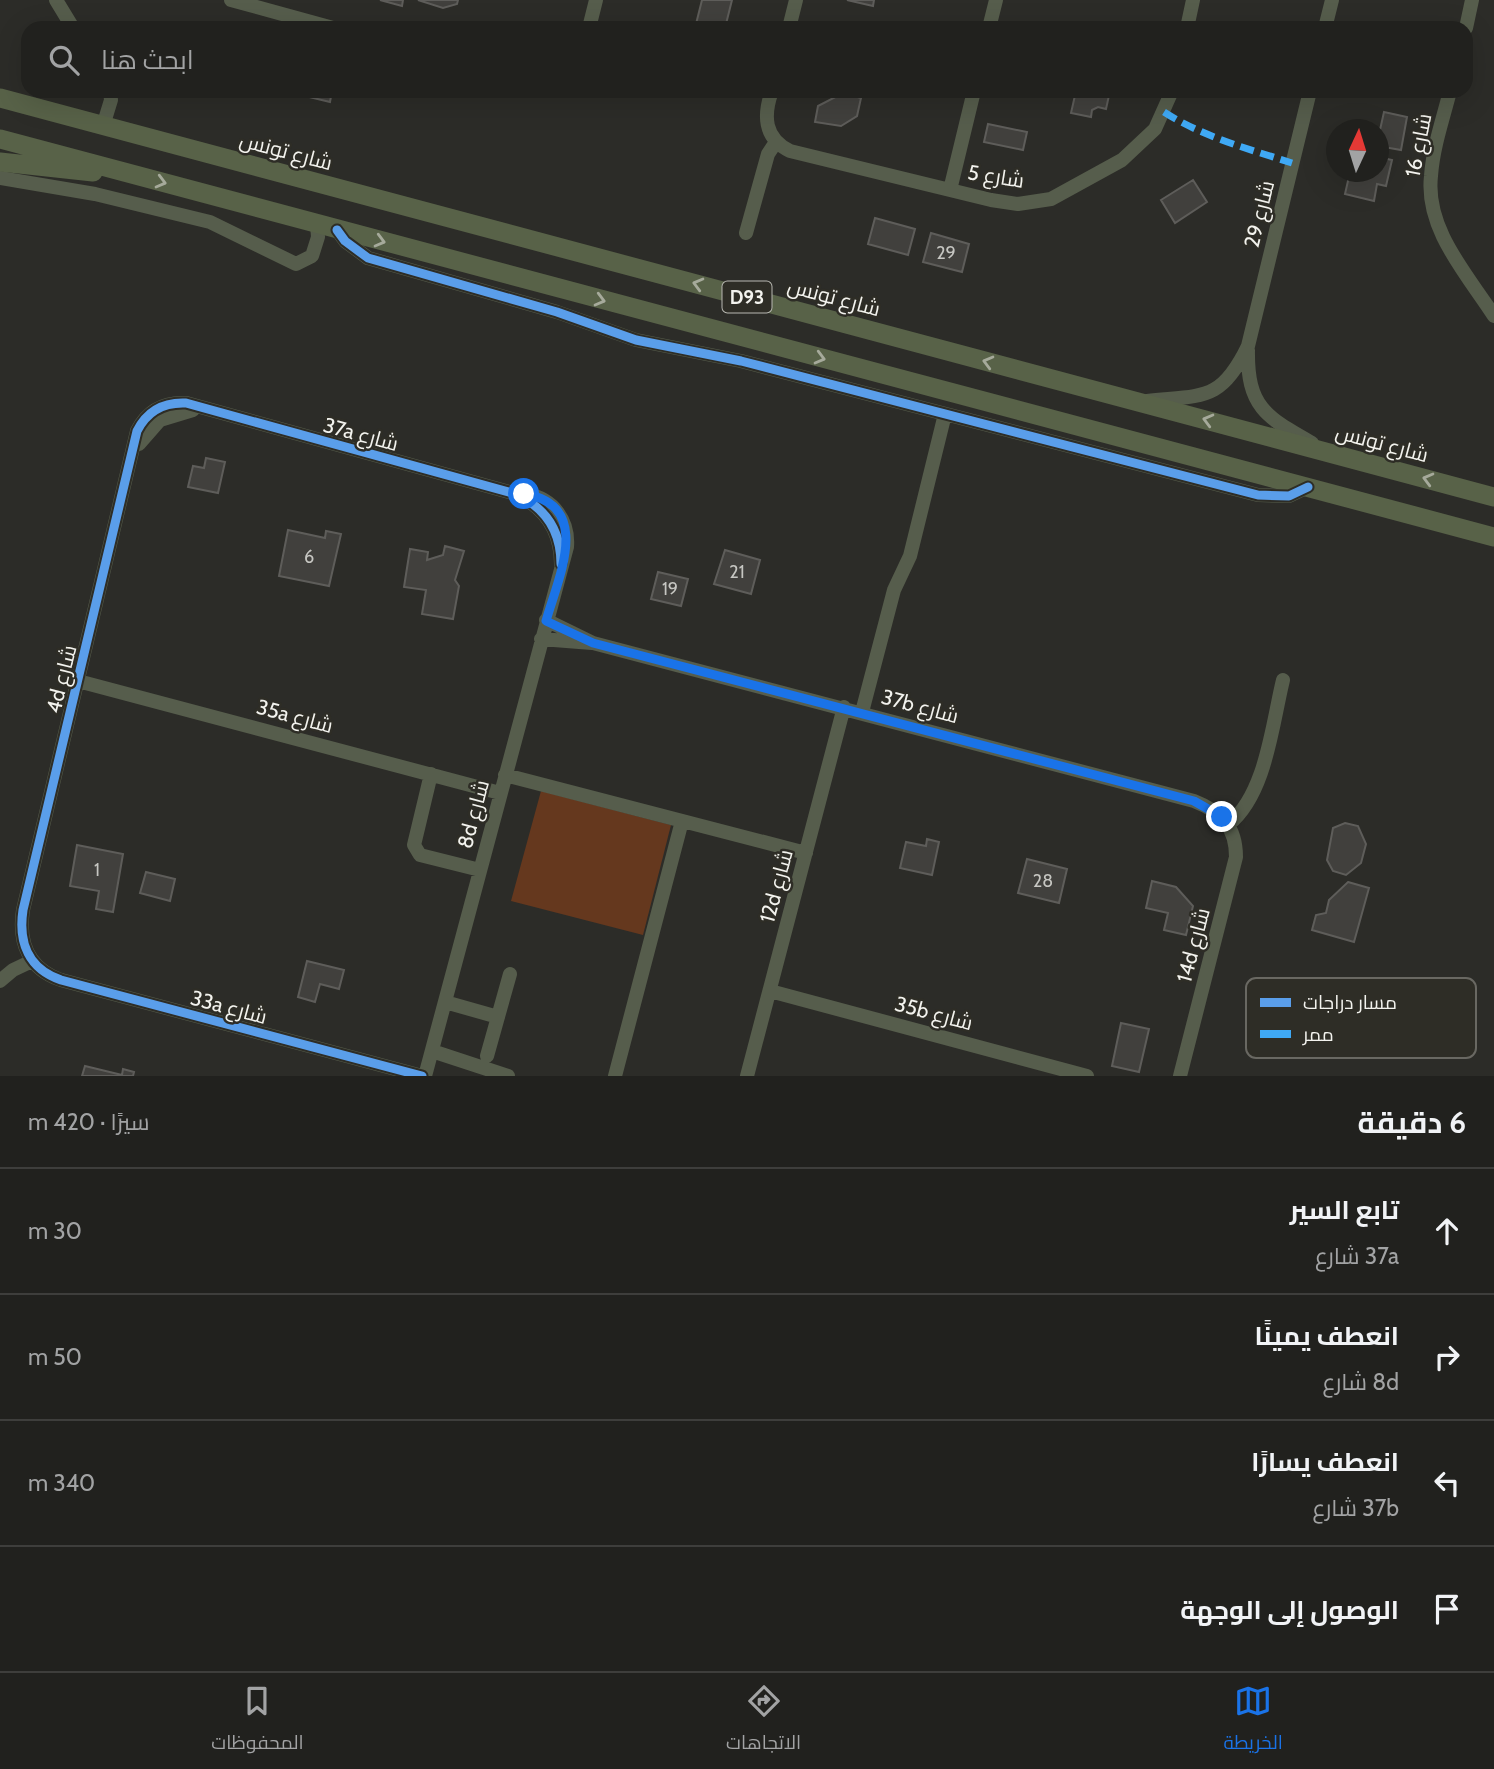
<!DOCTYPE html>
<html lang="ar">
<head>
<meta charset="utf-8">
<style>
  :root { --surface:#21211e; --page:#292927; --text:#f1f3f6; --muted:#a2a3a4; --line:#3e3e3c; --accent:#1a73e8 }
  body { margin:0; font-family:Cabin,Cairo,sans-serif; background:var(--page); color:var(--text); direction:rtl }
  .compass { position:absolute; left:1326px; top:119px; width:63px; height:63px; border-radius:50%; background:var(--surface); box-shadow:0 7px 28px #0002; rotate:4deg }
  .stop { position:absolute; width:21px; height:21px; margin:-16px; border:5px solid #1a73e8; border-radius:50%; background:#fff }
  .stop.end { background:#1a73e8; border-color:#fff; box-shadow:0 2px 7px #0008 }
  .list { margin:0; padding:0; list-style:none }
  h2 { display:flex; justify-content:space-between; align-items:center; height:91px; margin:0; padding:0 28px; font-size:30px }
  h2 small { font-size:23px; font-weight:400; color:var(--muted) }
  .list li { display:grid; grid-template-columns:46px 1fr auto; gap:21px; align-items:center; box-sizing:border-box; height:126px; padding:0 28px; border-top:2px solid var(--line) }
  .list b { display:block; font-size:26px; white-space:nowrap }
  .list p { margin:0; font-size:23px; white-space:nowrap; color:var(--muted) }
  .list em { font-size:23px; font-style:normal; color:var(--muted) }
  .icon { flex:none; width:38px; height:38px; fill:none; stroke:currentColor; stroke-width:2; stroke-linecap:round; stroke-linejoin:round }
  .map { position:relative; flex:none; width:1494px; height:1076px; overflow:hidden; direction:ltr }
  .search { position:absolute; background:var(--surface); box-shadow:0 7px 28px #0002; left:21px; right:21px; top:21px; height:77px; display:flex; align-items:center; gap:18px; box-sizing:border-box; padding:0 24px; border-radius:21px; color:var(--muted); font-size:26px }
  .sheet { height:595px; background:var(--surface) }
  nav { display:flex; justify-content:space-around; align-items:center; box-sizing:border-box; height:98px; border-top:2px solid var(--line); background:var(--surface); font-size:19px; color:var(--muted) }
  nav a { display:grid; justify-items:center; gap:4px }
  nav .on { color:var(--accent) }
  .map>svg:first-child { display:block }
  .green { fill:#65381e }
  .building { fill:#41403d; stroke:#5e5d5a; stroke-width:2 }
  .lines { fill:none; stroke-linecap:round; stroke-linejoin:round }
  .minor { stroke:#565d4c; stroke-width:14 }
  .major { stroke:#586248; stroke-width:19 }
  .quiet { stroke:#3fa9f5; stroke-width:7; stroke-dasharray:14 7; stroke-linecap:butt }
  .cycleway-casing { stroke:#2e2d26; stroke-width:13 }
  .cycleway { stroke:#5a9eea; stroke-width:9 }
  .oneway { stroke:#a6aa9b }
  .route { stroke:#1a73e8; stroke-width:9 }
  .labels { text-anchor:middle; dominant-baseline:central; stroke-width:5; stroke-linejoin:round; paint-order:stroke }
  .number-label { font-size:18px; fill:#c6c6c2 }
  .shield { fill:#2e2d26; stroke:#b8b8b2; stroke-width:2 }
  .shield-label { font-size:19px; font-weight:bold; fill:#f3f3ee }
  .street-label { font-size:21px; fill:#f3f3ee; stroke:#2e2d26 }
  .key { fill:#2e2d26; stroke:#696862; stroke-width:2 }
  .key-label { font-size:19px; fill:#f3f3ee }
</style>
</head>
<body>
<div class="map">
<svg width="1494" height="1076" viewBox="0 0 1494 1076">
  <rect width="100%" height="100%" fill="#2c2c28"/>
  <path class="green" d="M541,791L671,825L643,935L511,901Z"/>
  <path class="building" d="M380,0H403L402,6Z
    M418,0H458L457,4L443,8Z
    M702,0H732L725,28H695Z
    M847,0H874L873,6Z
    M302,91H332L330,102L301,95Z
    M1076,91H1110L1106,109L1098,107L1092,110L1091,117L1071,113Z
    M843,93L861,98L857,116L841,126L815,122L818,106Z
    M1384,112L1407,117L1401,150L1378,146V130H1369V127L1380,130Z
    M988,124L1027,132L1023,150L984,142Z
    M1378,157L1392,160L1386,186L1377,184L1374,201L1345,194L1350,172H1378Z
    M1193,180L1207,202L1175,223L1161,200Z
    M875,218L915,229L908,255L868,244Z
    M931,233L969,244L962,272L923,262Z
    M206,458L225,462L218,493L188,487L193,466L204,468Z
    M288,530L325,538L326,531L341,534L329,586L279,576Z
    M445,546L464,551L455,580L459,586L453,619L422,614L426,590L404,587L410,549L428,552L427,560L443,555Z
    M725,550L760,560L751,594L714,584Z
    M658,572L688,579L681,606L651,599Z
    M1345,823L1358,826L1366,844L1361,863L1346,875L1333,871L1327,860L1333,828Z
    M927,839L939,842L932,875L900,868L906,842L926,846Z
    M77,845L123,854L113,912L96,909L99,891L70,886Z
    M1027,859L1067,869L1059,903L1018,893Z
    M146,872L175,879L170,901L140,893Z
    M1152,881L1176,887L1193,906L1186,935L1164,930L1168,913L1146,908Z
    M1348,882L1369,888L1354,942L1312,930L1316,915L1326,913L1329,900Z
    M307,961L344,970L339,989L320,984L315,1002L298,997Z
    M1121,1023L1149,1029L1139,1072L1112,1066Z
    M85,1066L122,1075L123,1069L134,1072L133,1076H82Z"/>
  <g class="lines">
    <path class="minor" d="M56,0L73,28
      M231,0L333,28
      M589,28L596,0
      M789,28L796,0
      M989,28L996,0
      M1187,28L1193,0
      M1325,28L1332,0
      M1466,28L1472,0
      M772,91C763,116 764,138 790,151L991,200L1018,204L1051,199L1122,160L1155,129L1172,91
      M1450,91C1443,119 1433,147 1431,176C1425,229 1467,274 1494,316
      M103,126L111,100L110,91
      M0,178L95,194L210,222L296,264L312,256L318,237L317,224
      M950,190L974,91
      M337,230L345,241L368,258L557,312L636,340L741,361L1258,495L1289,496L1308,487
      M746,233L768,154L776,142
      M1248,350C1247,407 1266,417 1312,443
      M1147,401C1203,395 1221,402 1248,346L1310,91
      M139,444L160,420L193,410
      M546,620L593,643L1194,801C1222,812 1236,827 1236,857L1180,1076
      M541,639L592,643
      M78,681L500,793
      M862,712L894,590L910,556L945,414
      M431,774L414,845L420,855L480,870
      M505,775L806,853
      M1229,824C1266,794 1272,725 1283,680
      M0,981L13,970L32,961
      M770,991L1087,1076
      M445,1002L498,1017
      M432,1051L508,1076
      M487,1056L510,974
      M422,1076L61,980C29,969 18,943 23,910L137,431C147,411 164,402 186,403L516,494C546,508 561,531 561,564
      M425,1076L567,547C569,521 554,499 527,494
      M615,1076L682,821
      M747,1076L844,707"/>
    <path class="major" d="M0,98L1494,497
      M0,139L1494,537
      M0,162L93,172"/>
    <path class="quiet" d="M1164,112C1203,137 1249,149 1292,163"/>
    <g class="cycleway-casing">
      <path id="cycleway" d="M337,230L345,241L368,258L557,312L636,340L741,361L1258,495L1289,496L1308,487
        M422,1076L61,980C29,969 18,943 23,910L137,431C147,411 164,402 186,403L516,494C546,508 561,531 561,564"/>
    </g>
    <use href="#cycleway" class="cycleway"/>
  </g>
  <defs><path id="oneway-chevron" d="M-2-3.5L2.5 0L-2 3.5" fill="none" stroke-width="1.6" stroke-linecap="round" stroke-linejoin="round" transform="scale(1.75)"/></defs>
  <g class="oneway">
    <use href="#oneway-chevron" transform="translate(161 182) rotate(15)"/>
    <use href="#oneway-chevron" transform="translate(380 241) rotate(15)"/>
    <use href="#oneway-chevron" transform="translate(698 284) rotate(-165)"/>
    <use href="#oneway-chevron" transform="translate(600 300) rotate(15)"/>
    <use href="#oneway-chevron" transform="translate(820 358) rotate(15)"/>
    <use href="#oneway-chevron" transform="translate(988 362) rotate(-165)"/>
    <use href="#oneway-chevron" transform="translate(1208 420) rotate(-165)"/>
    <use href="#oneway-chevron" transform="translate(1428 479) rotate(-165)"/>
  </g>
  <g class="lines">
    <path class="route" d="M524,494C594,505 558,578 546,621L593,643L1194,801L1222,817"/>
  </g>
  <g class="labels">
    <g class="number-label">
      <text x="946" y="253">29</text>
      <text x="309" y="557">6</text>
      <text x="737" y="572">21</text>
      <text x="670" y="589">19</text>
      <text x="97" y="870">1</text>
      <text x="1043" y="881">28</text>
    </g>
    <rect class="shield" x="722.5" y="281.5" width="49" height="31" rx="5"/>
    <g class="shield-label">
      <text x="747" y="297">D93</text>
    </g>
    <g class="street-label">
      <text transform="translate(1418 145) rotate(-79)">شارع 16</text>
      <text transform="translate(286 151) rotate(15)">شارع تونس</text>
      <text transform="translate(996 176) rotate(9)">شارع 5</text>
      <text transform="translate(1259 214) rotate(-76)">شارع 29</text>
      <text transform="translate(834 297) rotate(15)">شارع تونس</text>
      <text transform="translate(361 434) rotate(15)">37a شارع</text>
      <text transform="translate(1382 443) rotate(15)">شارع تونس</text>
      <text transform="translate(61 679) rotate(-76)">4d شارع</text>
      <text transform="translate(920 706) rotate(15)">37b شارع</text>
      <text transform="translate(295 716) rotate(15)">35a شارع</text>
      <text transform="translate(473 814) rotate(-75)">8d شارع</text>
      <text transform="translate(776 886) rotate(-75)">12d شارع</text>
      <text transform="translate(1193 945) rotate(-75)">14d شارع</text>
      <text transform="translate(229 1007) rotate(15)">33a شارع</text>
      <text transform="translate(934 1013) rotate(15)">35b شارع</text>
    </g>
  </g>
  <rect x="1246" y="978" width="230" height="80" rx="10" class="key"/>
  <rect x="1260" y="998" width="31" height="9" fill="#5a9eea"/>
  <rect x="1260" y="1030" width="31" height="8" fill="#3fa9f5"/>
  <g class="key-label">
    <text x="1303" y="1009">مسار دراجات</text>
    <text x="1303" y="1041">ممر</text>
  </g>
</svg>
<svg class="compass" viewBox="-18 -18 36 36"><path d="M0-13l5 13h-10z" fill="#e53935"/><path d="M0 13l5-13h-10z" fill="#a2a3a4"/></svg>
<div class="stop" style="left:524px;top:494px"></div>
<div class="stop end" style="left:1222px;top:817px"></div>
<div class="search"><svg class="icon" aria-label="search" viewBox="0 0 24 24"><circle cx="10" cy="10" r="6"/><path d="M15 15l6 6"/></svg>ابحث هنا</div>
</div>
<section class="sheet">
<h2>6 دقيقة<small>سيرًا · 420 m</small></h2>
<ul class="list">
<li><svg class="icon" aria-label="ahead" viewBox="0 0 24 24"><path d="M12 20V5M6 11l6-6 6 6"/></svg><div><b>تابع السير</b><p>37a شارع</p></div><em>30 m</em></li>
<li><svg class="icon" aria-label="right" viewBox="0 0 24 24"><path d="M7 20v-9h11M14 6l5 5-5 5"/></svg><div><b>انعطف يمينًا</b><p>8d شارع</p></div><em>50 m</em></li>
<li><svg class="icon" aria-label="left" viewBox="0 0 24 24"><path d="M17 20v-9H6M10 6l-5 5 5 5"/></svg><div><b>انعطف يسارًا</b><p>37b شارع</p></div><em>340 m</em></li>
<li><svg class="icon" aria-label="arrive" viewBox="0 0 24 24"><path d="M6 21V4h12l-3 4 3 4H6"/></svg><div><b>الوصول إلى الوجهة</b></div></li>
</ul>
</section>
<nav>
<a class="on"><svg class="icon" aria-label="map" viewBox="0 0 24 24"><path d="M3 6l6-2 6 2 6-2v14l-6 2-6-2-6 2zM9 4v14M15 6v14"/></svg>الخريطة</a>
<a><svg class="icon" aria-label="directions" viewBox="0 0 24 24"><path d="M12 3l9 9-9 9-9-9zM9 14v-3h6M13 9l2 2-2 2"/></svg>الاتجاهات</a>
<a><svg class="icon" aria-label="saved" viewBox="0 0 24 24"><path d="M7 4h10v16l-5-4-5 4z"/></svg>المحفوظات</a>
</nav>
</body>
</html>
